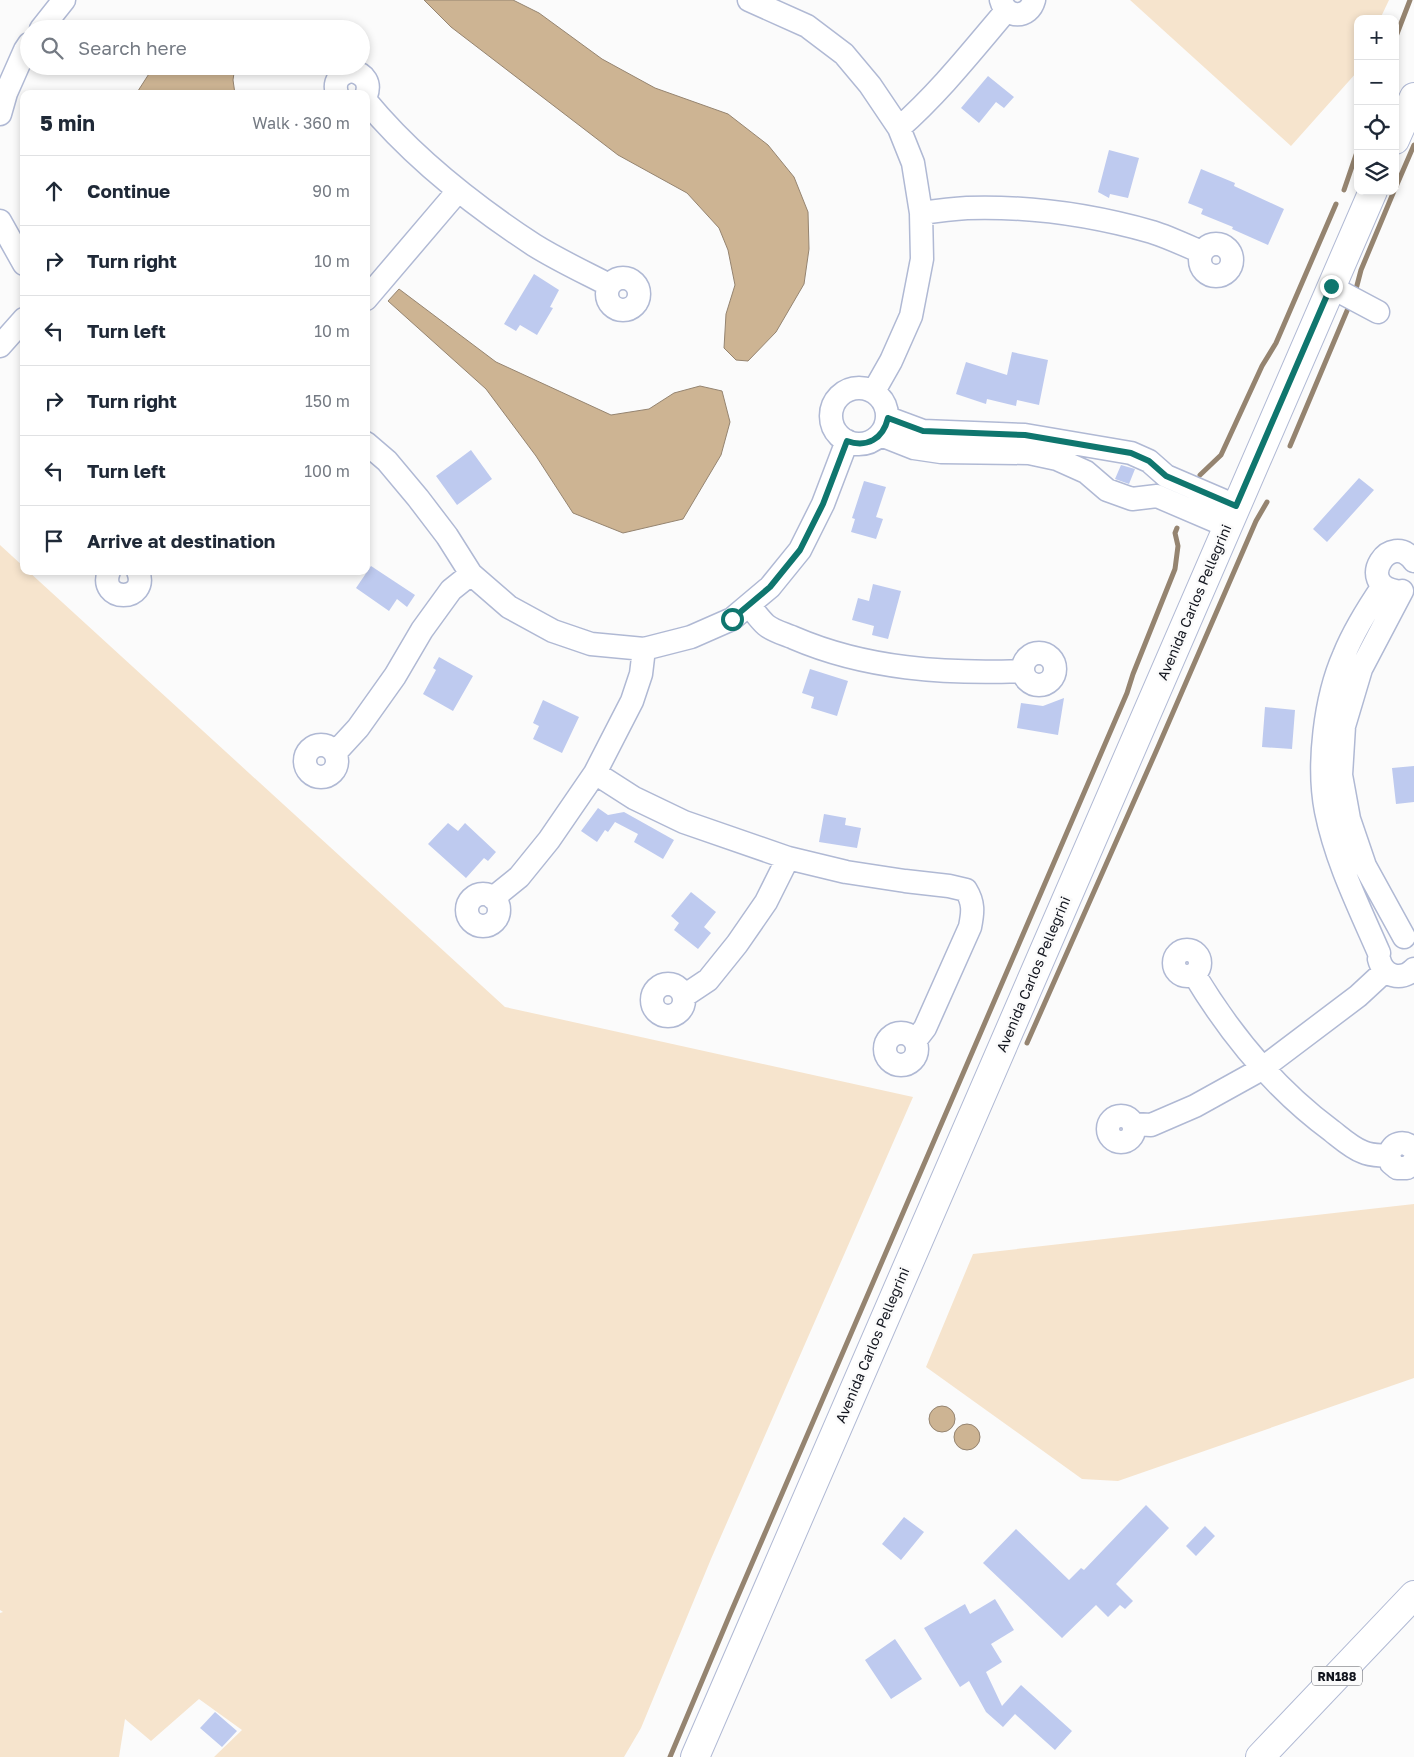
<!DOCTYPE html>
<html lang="en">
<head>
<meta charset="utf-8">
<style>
  :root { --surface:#fff; --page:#f2f2f3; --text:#1f2937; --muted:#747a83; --line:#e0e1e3 }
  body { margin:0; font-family:"Golos Text",sans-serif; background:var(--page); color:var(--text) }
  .controls { position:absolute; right:15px; top:15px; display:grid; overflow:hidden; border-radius:10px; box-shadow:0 2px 8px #0003 }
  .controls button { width:45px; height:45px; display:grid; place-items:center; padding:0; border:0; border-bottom:1px solid var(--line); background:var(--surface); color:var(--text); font:25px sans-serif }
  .stop { position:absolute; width:15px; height:15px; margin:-11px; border:4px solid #0f766e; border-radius:50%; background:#fff }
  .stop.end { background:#0f766e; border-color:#fff; box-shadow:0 1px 5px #0008 }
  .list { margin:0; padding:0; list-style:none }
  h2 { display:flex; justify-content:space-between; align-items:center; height:65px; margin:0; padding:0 20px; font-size:21px }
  h2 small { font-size:16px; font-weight:400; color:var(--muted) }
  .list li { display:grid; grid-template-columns:32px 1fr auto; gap:15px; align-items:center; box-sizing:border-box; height:70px; padding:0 20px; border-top:1px solid var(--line) }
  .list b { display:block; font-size:19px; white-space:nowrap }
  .list em { font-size:16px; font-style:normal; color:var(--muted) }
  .icon { flex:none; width:28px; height:28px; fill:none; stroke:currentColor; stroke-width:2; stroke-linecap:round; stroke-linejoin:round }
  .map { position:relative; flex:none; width:1414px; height:1757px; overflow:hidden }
  .search { position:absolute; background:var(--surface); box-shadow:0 2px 8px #0003; left:20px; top:20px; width:350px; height:55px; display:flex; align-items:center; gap:12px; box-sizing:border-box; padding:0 18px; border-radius:28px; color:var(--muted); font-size:19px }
  .panel { position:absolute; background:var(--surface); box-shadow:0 2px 8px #0003; left:20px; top:90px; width:350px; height:485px; border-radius:10px }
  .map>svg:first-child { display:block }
  .green { fill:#f6e4cd }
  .water { fill:#cdb493; stroke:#958470 }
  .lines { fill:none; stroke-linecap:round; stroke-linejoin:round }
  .stream { stroke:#958470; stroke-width:5 }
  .building { fill:#becaef }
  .minor-casing { stroke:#b0b9d4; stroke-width:25 }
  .major-casing { stroke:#b0b9d4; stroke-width:30 }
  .highway-casing { stroke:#b0b9d4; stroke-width:30 }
  .minor { stroke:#fff; stroke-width:22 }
  .major { stroke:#fff; stroke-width:28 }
  .highway { stroke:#fff; stroke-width:28 }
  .route { stroke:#0f766e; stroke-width:6 }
  .labels { text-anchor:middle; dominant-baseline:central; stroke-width:5; stroke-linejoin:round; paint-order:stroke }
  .shield { fill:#fbfbfb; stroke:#585a60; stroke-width:1 }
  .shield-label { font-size:12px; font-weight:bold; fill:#12151e }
  .street-label { font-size:14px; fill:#12151e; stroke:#fbfbfb }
</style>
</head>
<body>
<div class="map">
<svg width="1414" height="1757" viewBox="0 0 1414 1757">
  <rect width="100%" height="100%" fill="#fbfbfb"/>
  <path class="green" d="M1130,0H1389L1380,19H1358L1357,72L1291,146Z
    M0,545L24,567V571H28L505,1007L913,1097L711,1559L641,1728L624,1757H214L242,1730L199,1699L151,1741L125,1719L119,1757H0V1613L3,1612L0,1610Z
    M1414,1204V1378L1118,1481L1082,1479L926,1367L973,1254Z"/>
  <path class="water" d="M424,0H513L539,13L602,59L655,88L728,114L768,145L794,177L808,212L809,249L804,284L776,332L748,361L736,360L724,348L726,314L735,285L728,250L719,228L687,193L618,155L451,27Z
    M154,66H235L233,80L235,94H136Z
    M399,289L496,362L611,415L649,409L674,393L700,386L722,391L730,422L721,455L683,519L623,533L573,513L536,456L486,389L388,301Z
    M929 1419a13 13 0 1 1 26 0a13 13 0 1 1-26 0Z
    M954 1437a13 13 0 1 1 26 0a13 13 0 1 1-26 0Z"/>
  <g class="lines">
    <path class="stream" d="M1395,39L1410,0
      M1395,189L1414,145
      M1344,190L1358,149
      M1355,293L1361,270L1394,191
      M1290,446L1349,306
      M1200,475L1221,455L1262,366L1276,343L1336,204
      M1027,1043L1158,747L1256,521L1267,502
      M670,1757L731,1612L1127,693L1133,674L1175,569L1178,546L1175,533L1177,528"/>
  </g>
  <path class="building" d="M988,76L1014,97L1004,108L996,102L979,123L961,108Z
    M1109,150L1139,158L1128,198L1110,194L1109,198L1098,192Z
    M1201,169L1235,183L1234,186L1284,209L1268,245L1232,229L1233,227L1201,214L1203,209L1188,203Z
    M534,274L559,290L550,307L553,308L537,335L520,325L516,331L504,324Z
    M1012,352L1048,360L1039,405L1017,400L1016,406L987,399L986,404L956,394L966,362L1007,375Z
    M471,450L492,479L457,505L436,476Z
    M1121,465L1135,469L1129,484L1115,479Z
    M1359,478L1374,490L1327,542L1313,529Z
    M864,481L886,487L876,517L883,519L876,539L851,532L855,519L852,518Z
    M371,566L415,595L407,607L397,599L389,611L356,588Z
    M873,584L901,591L888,639L872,635L874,626L852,620L858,598L869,601Z
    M439,657L473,676L453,711L423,694L436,670L433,668Z
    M810,669L848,681L837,716L811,708L814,697L802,693Z
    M1064,698L1058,735L1017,728L1021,703L1043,706Z
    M543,700L579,717L562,753L533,739L539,726L533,723Z
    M1265,707L1295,710L1292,749L1262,747Z
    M1414,766V802L1396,804L1392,768Z
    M598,808L608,815L624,812L674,840L663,859L634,842L638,834L615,822L608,832L605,830L597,842L581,831Z
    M824,814L846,818L845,825L861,828L857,848L819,842Z
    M448,823L458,831L465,823L496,852L488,861L484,858L466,878L428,844Z
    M691,892L716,912L704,927L711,933L698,949L674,930L679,923L671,916Z
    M1146,1505L1169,1528L1116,1584L1133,1601L1125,1609L1120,1605L1108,1617L1096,1605L1062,1638L983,1563L1016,1529L1069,1580L1081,1568L1084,1570Z
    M904,1517L924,1532L901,1560L882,1544Z
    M1205,1526L1215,1536L1196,1556L1186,1546Z
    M995,1599L1014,1630L991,1644L1002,1662L986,1672L1002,1706L1021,1685L1072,1731L1055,1750L1015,1714L1003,1727L986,1712L969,1681L960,1687L924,1628L965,1604L970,1614Z
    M895,1639L922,1679L891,1699L865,1660Z
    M215,1712L237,1731L222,1747L200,1728Z"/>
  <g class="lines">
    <g class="minor-casing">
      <path id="minor" d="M749,0L807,26L844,54L870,85L899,128L913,163L921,213L922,259L911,316L891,361L874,391
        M1001,0C1006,19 1029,19 1034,0
        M41,29L64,0
        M337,94C333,81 340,73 352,71C365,74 371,83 366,96
        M366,101C413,158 473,205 534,245C558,260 584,272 609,285
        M0,114L6,93L25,50L29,44
        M899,128C939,93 972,51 1006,11
        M921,213C936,211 952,209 967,208C1028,206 1092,215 1152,232C1168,237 1185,245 1201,252
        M0,221L24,264
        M1200 260a16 16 0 1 1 32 0a16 16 0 1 1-32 0Z
        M607 294a16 16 0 1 1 32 0a16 16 0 1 1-32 0Z
        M1331,287L1378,312
        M366,299L458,191
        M0,346L24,319
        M831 416a28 28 0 1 1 56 0a28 28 0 1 1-56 0Z
        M888,418L923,431L1025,435L1131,453L1149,461L1166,476L1236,506
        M881,435L914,448L941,452L1029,453L1057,459L1086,472L1107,490L1132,499L1157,496L1227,526
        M366,443L387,461L418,498L447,536L471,574L509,607L553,631L591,644L644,649L691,637L732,619L770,587L800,550L823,504L847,441
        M109,571C97,603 150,603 138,571
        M1396,591C1355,584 1390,529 1414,561
        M1402,591L1361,669L1344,726L1341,775L1349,819L1365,866L1404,937
        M749,605C754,611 760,620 766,625C773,631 785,634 794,638C866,669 945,674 1022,671
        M1023 669a16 16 0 1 1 32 0a16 16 0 1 1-32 0Z
        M305 761a16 16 0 1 1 32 0a16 16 0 1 1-32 0Z
        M335,753L358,728L395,676L422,630L451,590L471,574
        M595,773L634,798L684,822L788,858L846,872L905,881L949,886L966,890C974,903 973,912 970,927L925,1028L915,1041
        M467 910a16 16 0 1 1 32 0a16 16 0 1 1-32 0Z
        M493,898L519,877L549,840L595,773L632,701L641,674L644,649
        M1174 963a13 13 0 1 1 26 0a13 13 0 1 1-26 0Z
        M1379,953C1359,907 1336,861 1326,811C1317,765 1325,698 1344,655C1354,630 1368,608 1383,586
        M1379,959C1383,976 1401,982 1414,969
        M1194,974C1230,1034 1275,1089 1332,1131C1341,1138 1352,1148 1363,1152C1371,1156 1381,1155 1389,1156
        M652 1000a16 16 0 1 1 32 0a16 16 0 1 1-32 0Z
        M684,996L708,980L737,944L766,902L788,858
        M885 1049a16 16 0 1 1 32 0a16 16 0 1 1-32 0Z
        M1108 1129a13 13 0 1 1 26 0a13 13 0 1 1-26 0Z
        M1134,1124L1151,1125L1195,1106L1260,1070L1358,996L1385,971
        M1414,1150C1406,1140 1394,1141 1389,1154L1391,1163L1397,1168H1407L1414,1162"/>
    </g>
    <g class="major-casing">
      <path id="major" d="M1395,140L1414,97
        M695,1757L1373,191"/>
    </g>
    <g class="highway-casing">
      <path id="highway" d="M1260,1757L1414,1595"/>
    </g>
    <use href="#minor" class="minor"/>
    <use href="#major" class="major"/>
    <use href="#highway" class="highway"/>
  </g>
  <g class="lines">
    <path class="route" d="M732,619L770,587L800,550L823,504L847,441C867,448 883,439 888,418L923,431L1025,435L1131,453L1149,461L1166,476L1236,506L1331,286"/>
  </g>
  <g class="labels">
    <rect class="shield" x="1312" y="1666.5" width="50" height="19" rx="4"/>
    <g class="shield-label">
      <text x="1337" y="1676">RN188</text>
    </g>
    <g class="street-label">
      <text transform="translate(1194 602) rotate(-67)">Avenida Carlos Pellegrini</text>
      <text transform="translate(1033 974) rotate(-67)">Avenida Carlos Pellegrini</text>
      <text transform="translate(872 1345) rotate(-67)">Avenida Carlos Pellegrini</text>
    </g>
  </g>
</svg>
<div class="controls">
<button>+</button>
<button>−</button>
<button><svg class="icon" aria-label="locate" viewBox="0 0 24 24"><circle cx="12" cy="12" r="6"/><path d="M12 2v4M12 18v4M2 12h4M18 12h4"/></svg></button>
<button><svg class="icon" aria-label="layers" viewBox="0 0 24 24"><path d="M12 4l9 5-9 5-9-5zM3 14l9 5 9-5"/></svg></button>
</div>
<div class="stop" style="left:732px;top:619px"></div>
<div class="stop end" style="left:1331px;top:286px"></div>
<div class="search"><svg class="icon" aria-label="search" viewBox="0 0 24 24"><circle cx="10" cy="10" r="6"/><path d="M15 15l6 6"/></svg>Search here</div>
<section class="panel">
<h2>5 min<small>Walk · 360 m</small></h2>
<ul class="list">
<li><svg class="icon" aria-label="ahead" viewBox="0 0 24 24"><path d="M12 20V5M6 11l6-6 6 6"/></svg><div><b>Continue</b></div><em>90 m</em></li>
<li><svg class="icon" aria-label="right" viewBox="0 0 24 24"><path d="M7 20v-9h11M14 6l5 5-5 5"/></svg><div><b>Turn right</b></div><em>10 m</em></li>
<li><svg class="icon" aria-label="left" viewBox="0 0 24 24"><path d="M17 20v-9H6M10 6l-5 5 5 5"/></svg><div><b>Turn left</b></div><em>10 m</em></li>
<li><svg class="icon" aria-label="right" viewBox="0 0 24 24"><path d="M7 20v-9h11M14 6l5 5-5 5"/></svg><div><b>Turn right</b></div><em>150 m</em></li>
<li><svg class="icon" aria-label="left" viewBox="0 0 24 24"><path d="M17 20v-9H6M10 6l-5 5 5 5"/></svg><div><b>Turn left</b></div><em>100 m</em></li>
<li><svg class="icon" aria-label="arrive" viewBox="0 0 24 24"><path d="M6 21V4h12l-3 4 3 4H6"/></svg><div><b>Arrive at destination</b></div></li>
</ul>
</section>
</div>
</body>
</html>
